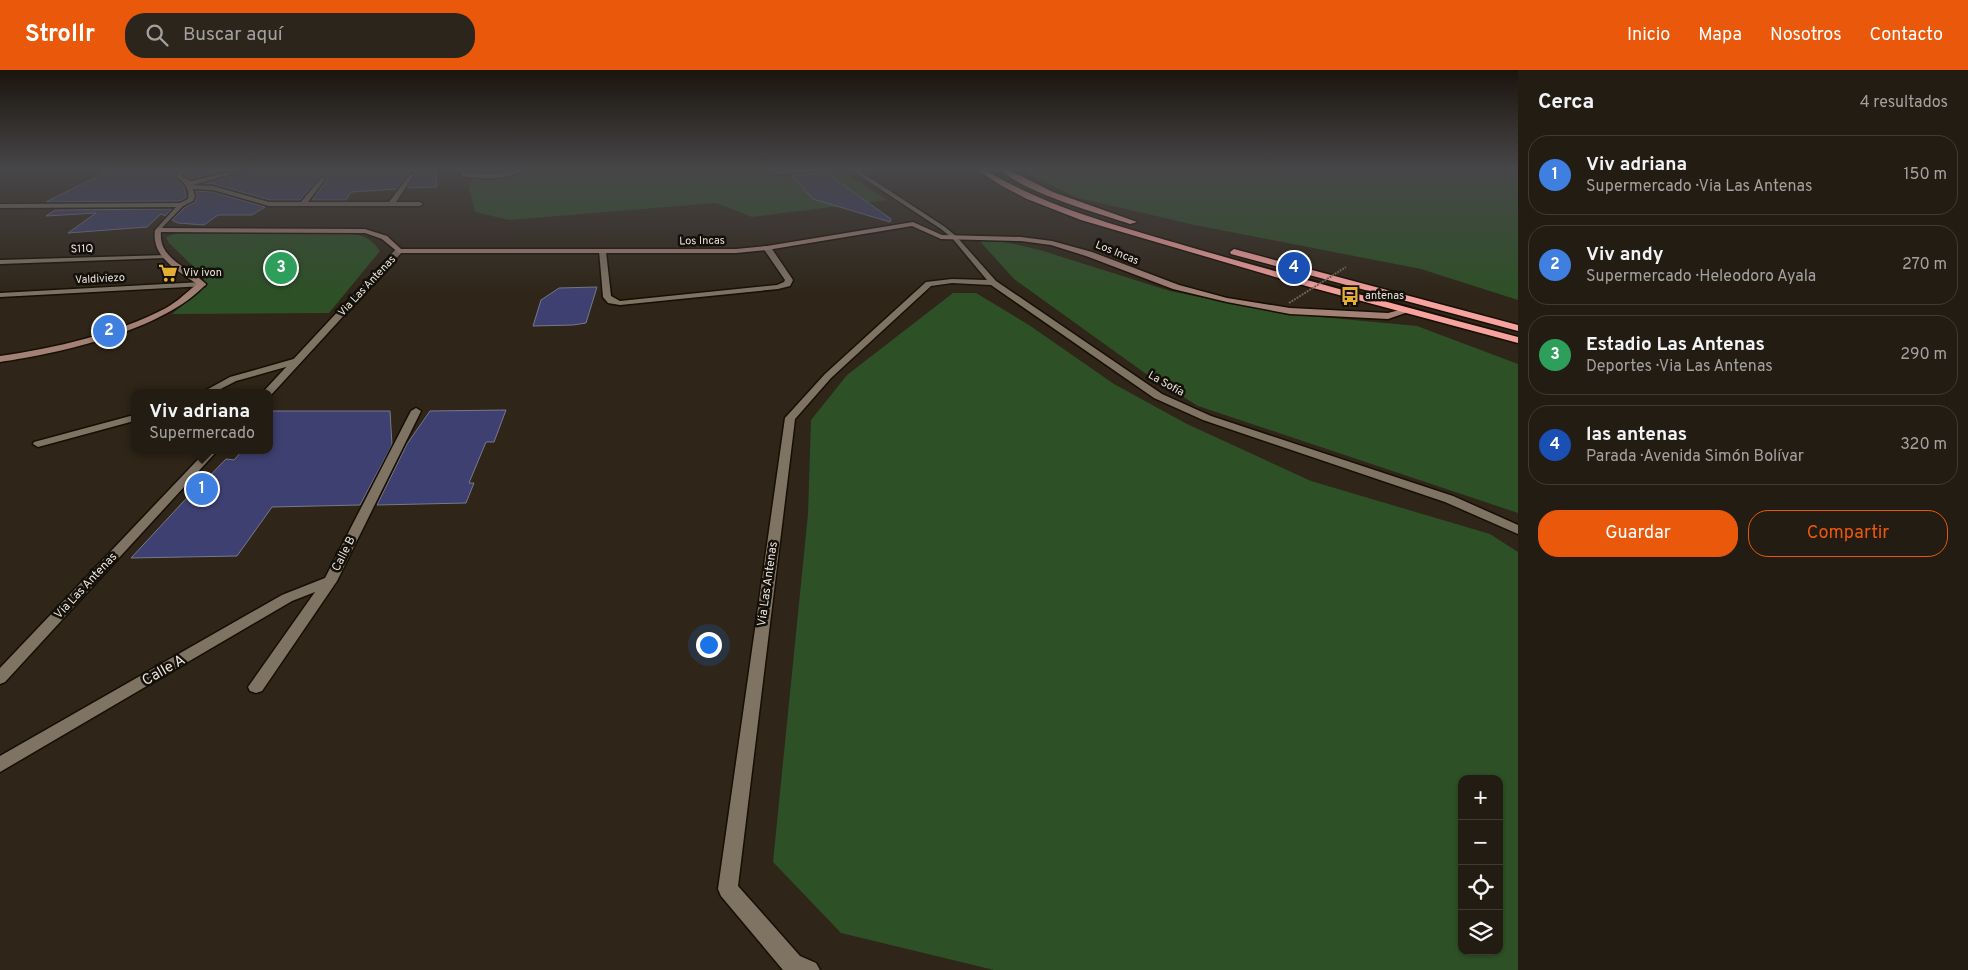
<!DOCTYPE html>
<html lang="es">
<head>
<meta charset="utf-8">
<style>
  :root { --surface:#231c12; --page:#2b251b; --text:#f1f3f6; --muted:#a3a19f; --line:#403a32; --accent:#ea580c }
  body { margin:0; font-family:Overpass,sans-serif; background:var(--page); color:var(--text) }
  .controls { position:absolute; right:15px; bottom:15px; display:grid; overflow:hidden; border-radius:10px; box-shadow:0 1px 4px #0004 }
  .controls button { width:45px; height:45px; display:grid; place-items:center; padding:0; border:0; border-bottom:1px solid var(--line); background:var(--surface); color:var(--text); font:25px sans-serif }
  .you { position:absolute; left:708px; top:574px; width:18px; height:18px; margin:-12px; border:4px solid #fff; border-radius:50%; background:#1a73e8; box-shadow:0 0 0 8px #1a73e833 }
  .badge { display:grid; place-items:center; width:32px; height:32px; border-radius:50%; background:var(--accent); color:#fff; font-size:16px; font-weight:700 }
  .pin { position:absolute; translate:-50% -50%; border:2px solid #fff; box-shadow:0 1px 5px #0006 }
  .popup { position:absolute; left:131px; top:319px; width:142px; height:65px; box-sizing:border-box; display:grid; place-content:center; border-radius:10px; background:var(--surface); filter:drop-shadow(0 1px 4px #0005); font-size:16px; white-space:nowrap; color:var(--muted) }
  .popup b { font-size:19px; color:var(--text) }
  .popup::after { content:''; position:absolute; left:50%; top:100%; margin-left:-10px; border:10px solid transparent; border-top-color:var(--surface) }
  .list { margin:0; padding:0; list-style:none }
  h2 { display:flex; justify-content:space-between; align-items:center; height:65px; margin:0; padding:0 20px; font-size:21px }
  h2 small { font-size:16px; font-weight:400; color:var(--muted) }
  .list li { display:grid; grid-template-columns:32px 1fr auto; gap:15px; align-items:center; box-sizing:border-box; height:80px; margin:0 10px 10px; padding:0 10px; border:1px solid var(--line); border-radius:20px }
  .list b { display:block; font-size:19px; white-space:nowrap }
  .list p { margin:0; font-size:16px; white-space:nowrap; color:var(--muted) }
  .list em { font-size:16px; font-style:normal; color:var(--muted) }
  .actions { display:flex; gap:10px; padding:15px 20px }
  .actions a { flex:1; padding:11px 0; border:1px solid var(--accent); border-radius:20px; text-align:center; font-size:18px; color:var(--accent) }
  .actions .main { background:var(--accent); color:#fff }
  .icon { flex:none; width:28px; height:28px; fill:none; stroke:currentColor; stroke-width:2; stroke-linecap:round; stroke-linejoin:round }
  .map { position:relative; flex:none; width:1518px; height:900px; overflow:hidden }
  header { display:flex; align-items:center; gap:30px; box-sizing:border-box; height:70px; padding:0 25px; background:var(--accent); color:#fff }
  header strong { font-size:24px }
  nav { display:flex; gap:28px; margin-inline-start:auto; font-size:18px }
  .search { width:350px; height:45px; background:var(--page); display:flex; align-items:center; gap:12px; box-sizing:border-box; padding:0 18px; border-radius:20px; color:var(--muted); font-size:19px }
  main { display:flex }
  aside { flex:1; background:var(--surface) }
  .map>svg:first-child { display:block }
  .green { fill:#2d5026; fill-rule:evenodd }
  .building { fill:#3e4071; stroke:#77798a }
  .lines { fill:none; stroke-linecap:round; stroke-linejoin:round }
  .lane-casing { stroke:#170e04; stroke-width:3 }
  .street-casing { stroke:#170e04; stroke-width:3 }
  .secondary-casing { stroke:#170e04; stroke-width:3 }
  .highway-casing { stroke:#170e04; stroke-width:3 }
  .lane { fill:#7f7364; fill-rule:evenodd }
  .street { fill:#7f7364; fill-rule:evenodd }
  .secondary { fill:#a38176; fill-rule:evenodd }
  .highway { fill:#f6a29f; fill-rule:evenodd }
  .path-bridge { stroke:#6d6458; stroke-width:2; stroke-dasharray:2 1; stroke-linecap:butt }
  .labels { text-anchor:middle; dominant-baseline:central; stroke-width:5; stroke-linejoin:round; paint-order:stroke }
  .far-street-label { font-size:11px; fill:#ebe4dc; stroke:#130f09 }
  .far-poi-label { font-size:11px; fill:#ebe4dc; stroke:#130f09; text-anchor:start }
  .street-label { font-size:12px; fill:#ebe4dc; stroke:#130f09 }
  .near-street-label { font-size:15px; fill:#ebe4dc; stroke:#130f09 }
</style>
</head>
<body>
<header>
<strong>Strollr</strong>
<div class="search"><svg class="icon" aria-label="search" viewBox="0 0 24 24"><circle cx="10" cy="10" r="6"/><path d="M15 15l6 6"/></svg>Buscar aquí</div>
<nav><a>Inicio</a><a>Mapa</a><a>Nosotros</a><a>Contacto</a></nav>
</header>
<main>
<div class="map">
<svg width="1518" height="900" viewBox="0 0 1518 900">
  <rect width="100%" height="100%" fill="#2f2518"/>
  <path class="green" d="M475,100H840L887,130L752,147L716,133L509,150L475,142L469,118Z
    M1024,100H1518V230L1421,199L1195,155L1078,128L1032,106Z
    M177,163H342C360,165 369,165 380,181L329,243L172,244L206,215L202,205L169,173L166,167Z
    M978,169L1010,173L1040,180L1170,221L1279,243L1417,256L1518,294V443L1198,336L1149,306L1014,209Z
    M953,223H976L1029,255L1114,314L1187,354L1311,411L1490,464L1518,482V900H994L841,863L773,792L808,444L811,350L847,305ZM1462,709H1499V881H1462Z"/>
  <path class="building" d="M110,100H179L174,106L184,117L186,128L180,131L46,132Z
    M189,100H229L191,109L185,105Z
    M248,100H436L437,117L407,118L416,105L411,101L397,119L351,122L346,130H312L327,110L326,107L322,105L300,130H269L214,114H204Z
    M825,102L891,149L890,152L813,129L791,105Z
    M196,121L213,122L265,137L252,145H218L204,155L178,153L172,150L184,138L195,132L197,127Z
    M172,139L165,146L161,144L147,157L68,163L96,143L46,146L55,140Z
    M597,217L586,253L573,255L533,256L541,230L559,218Z
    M506,340L494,372H486L469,413H474L466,433L377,435L407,374L430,341Z
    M270,341H390L392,375L360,435L272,437L237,486L131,488L196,418H198L226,389L234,390L241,382L248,380H270Z"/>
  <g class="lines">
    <g class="lane-casing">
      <path id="lane" d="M167,185L168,186L165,188L0,194V190Z
        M297,288L301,291L300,293L236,311L213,323H201L230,307Z
        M134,345V351L38,377L33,374L34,372Z"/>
    </g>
    <g class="street-casing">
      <path id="street" d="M181,100H187L182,106L191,111L237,100H246L193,115L213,116L269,132H301L322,107L325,109L308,132H389L411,103L414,105L396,132H420L423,134L420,136H269L213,120L193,119L195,126L193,131L183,136L158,162L156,161V159L176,137L0,138V134L180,133L188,129C190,117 184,113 176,106Z
        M458,100H464L467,103L493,104L522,100C508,111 480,109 463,106Z
        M797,100H828L773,105L770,103Z
        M851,100H858L945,157L956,166L996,211L1162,324L1211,346L1453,426L1518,455V464L1445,432L1203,350L1154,328L991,215L952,213L931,216L831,308L795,349L738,816L800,886L816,893L820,900H783L721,826L718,819L785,348L825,304L926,212L952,209L987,210L952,168L941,159Z
        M764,176H770L793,210L790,216L778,219L620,235L608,233L603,227L599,180L606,182L611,226L620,231L777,215L784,212L785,210L763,178Z
        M396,179L403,181L271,325L270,323H262Z
        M202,212L206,214L205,216L0,227V223Z
        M416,338L421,341L337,511L262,621L256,623L250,621L248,617L315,522L292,531L0,702V686L282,525L325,508L411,341Z
        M207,380H218L5,612L0,614V598Z"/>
    </g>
    <g class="secondary-casing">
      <path id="secondary" d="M913,152L942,165L1021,167L1052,171L1092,182L1179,215L1227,228L1290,238L1388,243L1407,238L1411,241L1388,249L1290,244L1227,232L1173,219L1086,186L1051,175L1021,171L941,169L912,156L767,180L736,183H399L382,169L365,163L161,162C158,189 190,198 206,214C164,260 61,283 0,292V286C56,278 116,264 166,238C177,232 187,222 197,214C178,201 151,187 155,160L158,158L365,159L387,166L401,179H736L767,176Z"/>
    </g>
    <g class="highway-casing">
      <path id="highway" d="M977,100H985C1052,140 1126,158 1200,180C1306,210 1412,239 1518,267V273L1313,218L1081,150L1027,129L1002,116Z
        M1001,100H1009L1053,122L1137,152L1130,154C1097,143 1025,123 1001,100Z
        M1234,179L1518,255V261L1231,184L1230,182Z"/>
    </g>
    <use href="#lane" class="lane"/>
    <use href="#street" class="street"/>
    <use href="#secondary" class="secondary"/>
    <use href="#highway" class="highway"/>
    <path class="path-bridge" d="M1289,233L1346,197"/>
  </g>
  <linearGradient id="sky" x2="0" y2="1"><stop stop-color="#1a140d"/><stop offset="0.44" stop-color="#474648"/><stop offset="1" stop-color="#474648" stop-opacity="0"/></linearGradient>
  <rect width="1518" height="226" fill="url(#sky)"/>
  <defs>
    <g id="supermarket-bare" transform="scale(1.5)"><path d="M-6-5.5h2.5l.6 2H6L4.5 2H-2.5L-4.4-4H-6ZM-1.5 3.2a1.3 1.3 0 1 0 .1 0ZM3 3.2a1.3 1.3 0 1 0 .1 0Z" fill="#e3ae34" stroke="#130f09" stroke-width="2.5" paint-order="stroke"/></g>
    <g id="bus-bare" transform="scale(1.5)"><path d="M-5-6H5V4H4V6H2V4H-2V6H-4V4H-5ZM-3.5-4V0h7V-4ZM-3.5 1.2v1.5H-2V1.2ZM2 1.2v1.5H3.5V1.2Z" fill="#e3ae34" stroke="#130f09" stroke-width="2.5" paint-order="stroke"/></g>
  </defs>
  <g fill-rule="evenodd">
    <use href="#supermarket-bare" x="168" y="203"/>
    <use href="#bus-bare" x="1350" y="226"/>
  </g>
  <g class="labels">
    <g class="far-street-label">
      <text transform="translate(702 171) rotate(-1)">Los Incas</text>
      <text transform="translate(82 179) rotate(-2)">S11Q</text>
      <text transform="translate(1117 183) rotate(22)">Los Incas</text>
      <text transform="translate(100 209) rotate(-3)">Valdiviezo</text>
      <text transform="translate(367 216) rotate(-47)">Via Las Antenas</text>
      <text transform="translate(1166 314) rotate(29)">La Sofía</text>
    </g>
    <g class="far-poi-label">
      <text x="183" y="203">Viv ivon</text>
      <text x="1365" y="226">antenas</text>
    </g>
    <g class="street-label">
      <text transform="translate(344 484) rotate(-63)">Calle B</text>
      <text transform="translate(768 514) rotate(-82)">Via Las Antenas</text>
      <text transform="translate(86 516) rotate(-47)">Via Las Antenas</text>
    </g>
    <g class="near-street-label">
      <text transform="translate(164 601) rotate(-30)">Calle A</text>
    </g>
  </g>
</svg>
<div class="controls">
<button>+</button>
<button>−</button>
<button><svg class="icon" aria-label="locate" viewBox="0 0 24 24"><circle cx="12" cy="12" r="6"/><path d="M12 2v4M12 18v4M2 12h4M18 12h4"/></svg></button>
<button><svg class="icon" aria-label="layers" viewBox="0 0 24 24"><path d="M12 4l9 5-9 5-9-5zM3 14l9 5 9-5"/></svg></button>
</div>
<div class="you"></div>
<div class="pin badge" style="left:202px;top:419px;background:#3f7fe0">1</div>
<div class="popup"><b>Viv adriana</b>Supermercado</div>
<div class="pin badge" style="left:109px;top:261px;background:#3f7fe0">2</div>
<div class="pin badge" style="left:281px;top:198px;background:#2e9e5b">3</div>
<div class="pin badge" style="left:1294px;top:198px;background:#1a4fb4">4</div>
</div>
<aside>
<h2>Cerca<small>4 resultados</small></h2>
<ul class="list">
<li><span class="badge" style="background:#3f7fe0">1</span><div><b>Viv adriana</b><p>Supermercado · Via Las Antenas</p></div><em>150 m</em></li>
<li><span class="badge" style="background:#3f7fe0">2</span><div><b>Viv andy</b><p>Supermercado · Heleodoro Ayala</p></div><em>270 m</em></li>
<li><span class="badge" style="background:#2e9e5b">3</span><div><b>Estadio Las Antenas</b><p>Deportes · Via Las Antenas</p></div><em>290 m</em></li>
<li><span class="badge" style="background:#1a4fb4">4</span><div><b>las antenas</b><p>Parada · Avenida Simón Bolívar</p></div><em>320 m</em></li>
</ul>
<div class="actions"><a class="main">Guardar</a><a>Compartir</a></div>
</aside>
</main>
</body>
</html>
